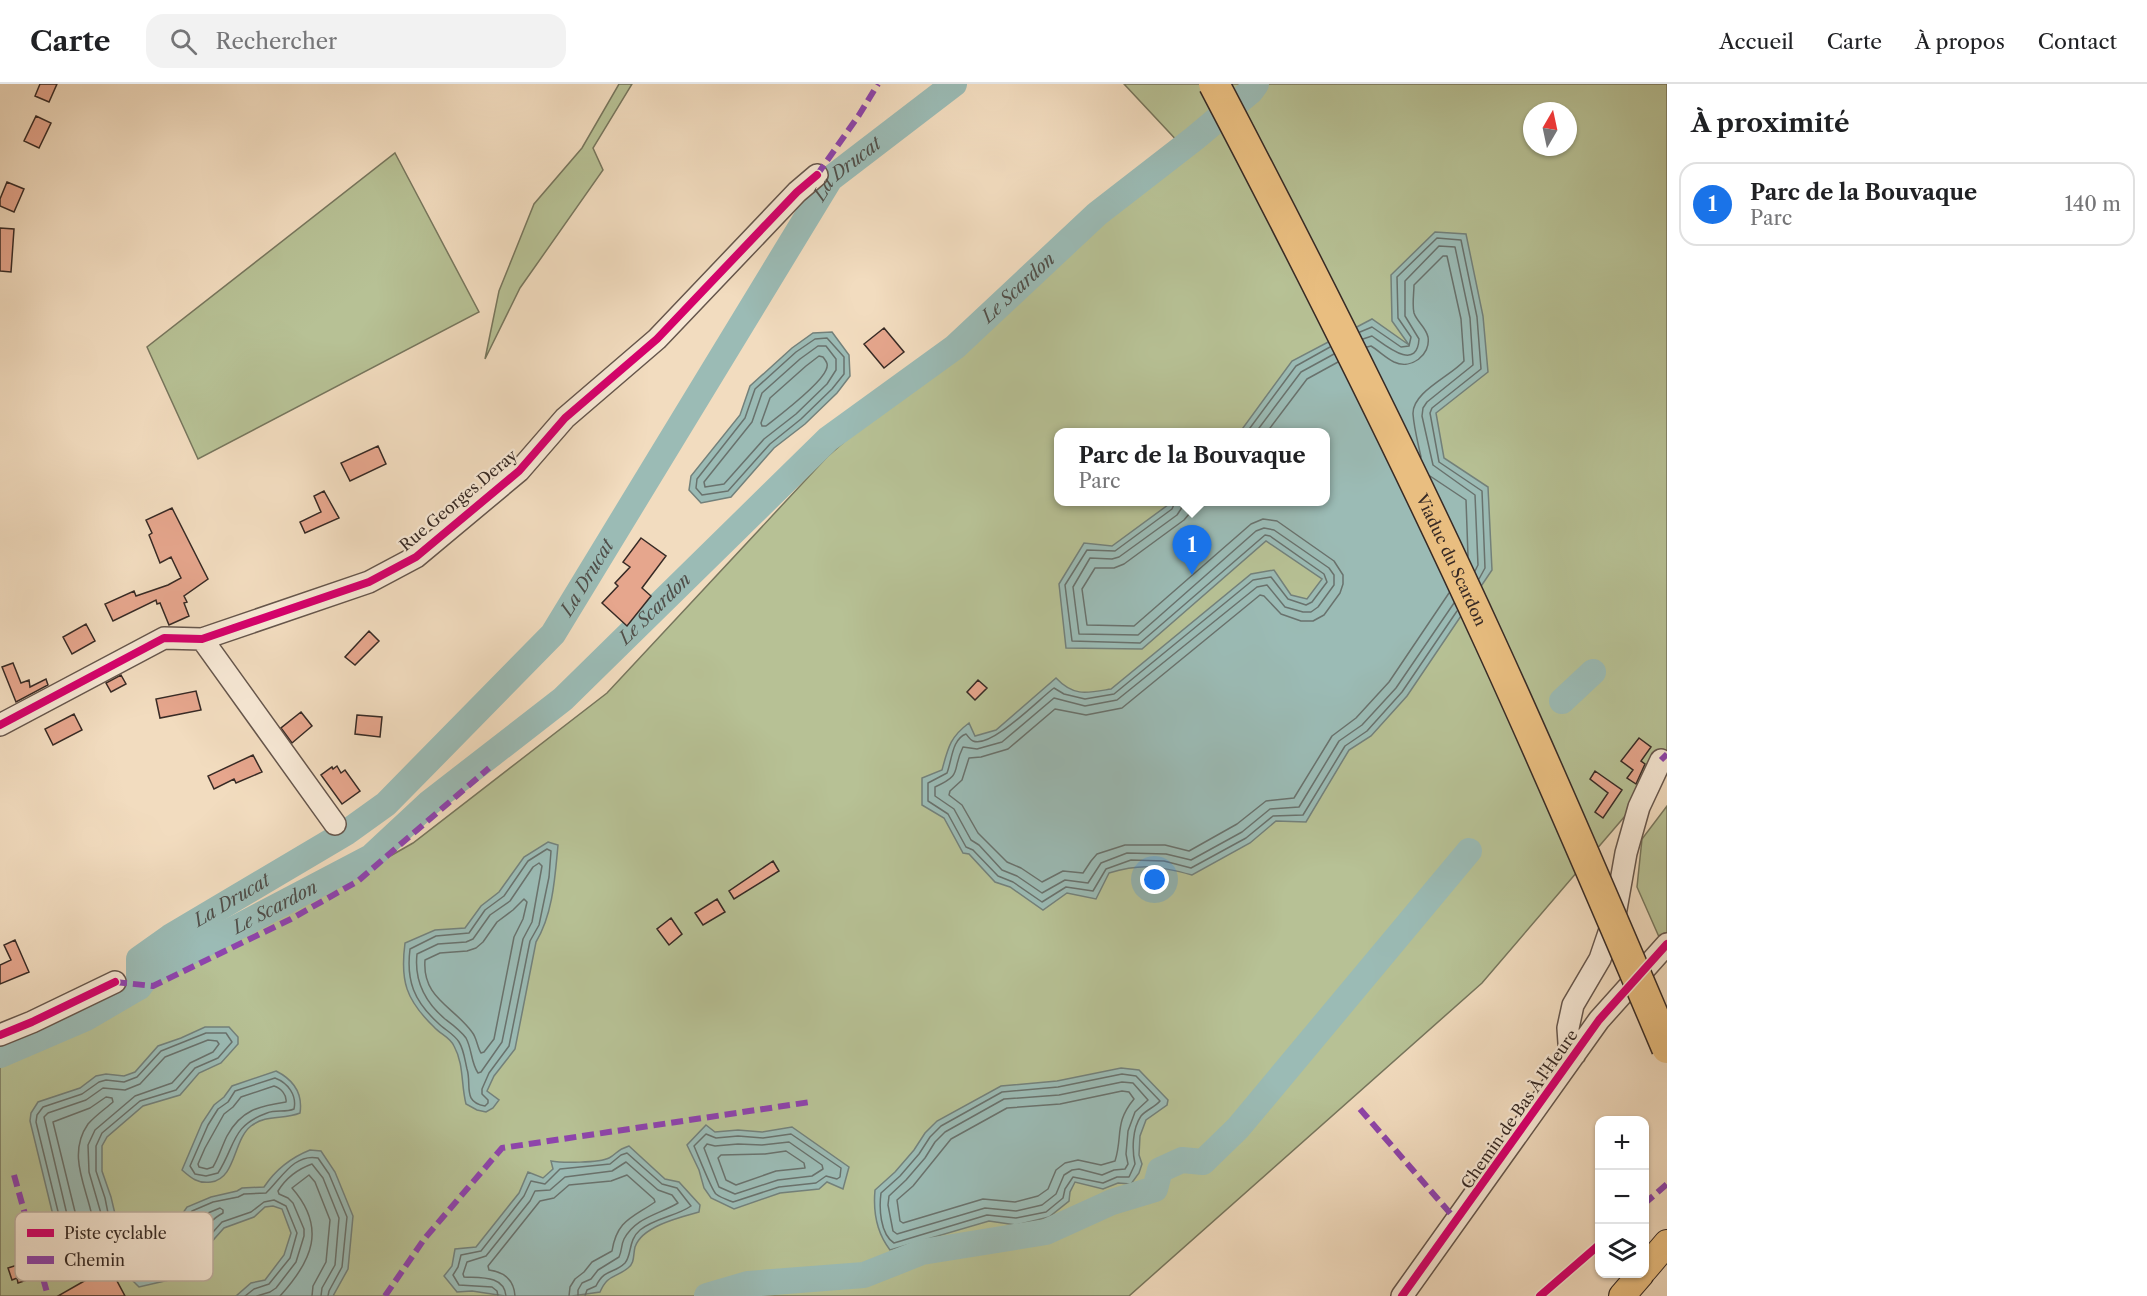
<!DOCTYPE html>
<html lang="fr">
<head>
<meta charset="utf-8">
<style>
  :root { --surface:#fff; --page:#f2f2f2; --text:#202124; --muted:#757577; --line:#e0e0e0; --accent:#1a73e8 }
  body { margin:0; font-family:"Libre Caslon Text",serif; background:var(--page); color:var(--text) }
  .controls { position:absolute; right:18px; bottom:18px; display:grid; overflow:hidden; border-radius:12px; box-shadow:0 2px 4px #0004 }
  .controls button { width:54px; height:54px; display:grid; place-items:center; padding:0; border:0; border-bottom:2px solid var(--line); background:var(--surface); color:var(--text); font:30px sans-serif }
  .compass { position:absolute; left:1523px; top:18px; width:54px; height:54px; border-radius:50%; background:var(--surface); box-shadow:0 2px 4px #0004; rotate:9deg }
  .you { position:absolute; left:1155px; top:796px; width:21px; height:21px; margin:-15px; border:4px solid #fff; border-radius:50%; background:#1a73e8; box-shadow:0 0 0 9px #1a73e833 }
  .badge { display:grid; place-items:center; width:39px; height:39px; border-radius:50%; background:var(--accent); color:#fff; font-size:20px; font-weight:700 }
  .pin { position:absolute; translate:-50% -50px; filter:drop-shadow(0 2px 3px #0008) }
  .pin::after { content:''; position:absolute; top:32px; width:21px; height:18px; background:inherit; clip-path:polygon(0 0,100% 0,50% 100%) }
  .popup { position:absolute; left:1054px; top:344px; width:276px; height:78px; box-sizing:border-box; display:grid; place-content:center; border-radius:12px; background:var(--surface); filter:drop-shadow(0 2px 4px #0005); font-size:20px; white-space:nowrap; color:var(--muted) }
  .popup b { font-size:22px; color:var(--text) }
  .popup::after { content:''; position:absolute; left:50%; top:100%; margin-left:-12px; border:12px solid transparent; border-top-color:var(--surface) }
  .list { margin:0; padding:0; list-style:none }
  h2 { display:flex; justify-content:space-between; align-items:center; height:78px; margin:0; padding:0 24px; font-size:26px }
  h2 small { font-size:20px; font-weight:400; color:var(--muted) }
  .list li { display:grid; grid-template-columns:39px 1fr auto; gap:18px; align-items:center; box-sizing:border-box; height:84px; margin:0 12px 12px; padding:0 12px; border:2px solid var(--line); border-radius:18px }
  .list b { display:block; font-size:22px; white-space:nowrap }
  .list p { margin:0; font-size:20px; white-space:nowrap; color:var(--muted) }
  .list em { font-size:20px; font-style:normal; color:var(--muted) }
  .icon { flex:none; width:33px; height:33px; fill:none; stroke:currentColor; stroke-width:2; stroke-linecap:round; stroke-linejoin:round }
  .map { position:relative; flex:none; width:1667px; height:1212px; overflow:hidden }
  header { display:flex; align-items:center; gap:36px; box-sizing:border-box; height:84px; padding:0 30px; background:var(--surface); border-bottom:2px solid var(--line) }
  header strong { font-size:28px }
  nav { display:flex; gap:33px; margin-inline-start:auto; font-size:21px }
  .search { width:420px; height:54px; background:var(--page); display:flex; align-items:center; gap:15px; box-sizing:border-box; padding:0 21px; border-radius:18px; color:var(--muted); font-size:22px }
  main { display:flex }
  aside { flex:1; background:var(--surface) }
  .map>svg:first-child { display:block }
  .green { fill:#b7c195; stroke:#77765d; stroke-width:1.5; fill-rule:evenodd }
  .water { fill:#9bbbb5; stroke:#73817b; stroke-width:1.5 }
  .lines { fill:none; stroke-linecap:round; stroke-linejoin:round }
  .shore { stroke:#69726d; stroke-width:1.5 }
  .river { stroke:#9bbbb5; stroke-width:26 }
  .building { fill:#e6a68d; stroke:#372a25; stroke-width:1.5 }
  .minor-casing { stroke:#66564c; stroke-width:24 }
  .major-casing { stroke:#372a25; stroke-width:28 }
  .minor { stroke:#f7e8d5; stroke-width:21 }
  .major { stroke:#e9be80; stroke-width:26 }
  .highway-bridge-casing { stroke:#372a25; stroke-width:33; stroke-linecap:butt }
  .highway-bridge { stroke:#e9be80; stroke-width:30 }
  .quiet { stroke:#8e44ad; stroke-width:6; stroke-dasharray:12 6; stroke-linecap:butt }
  .cycleway-casing { stroke:#f7e8d5; stroke-width:11 }
  .cycleway { stroke:#d6006c; stroke-width:8 }
  .labels { text-anchor:middle; dominant-baseline:central; stroke-width:4.5; stroke-linejoin:round; paint-order:stroke }
  .street-label { font-size:16px; fill:#372a25; stroke:#f7e8d5 }
  .water-label { font-size:18px; font-style:italic; fill:#504e49; stroke:#f7e8d5 }
  .key { fill:#f7e8d5; stroke:#bdafa0; stroke-width:1.5 }
  .key-label { font-size:16px; fill:#372a25 }
</style>
</head>
<body>
<header>
<strong>Carte</strong>
<div class="search"><svg class="icon" aria-label="search" viewBox="0 0 24 24"><circle cx="10" cy="10" r="6"/><path d="M15 15l6 6"/></svg>Rechercher</div>
<nav><a>Accueil</a><a>Carte</a><a>À propos</a><a>Contact</a></nav>
</header>
<main>
<div class="map">
<svg width="1667" height="1212" viewBox="0 0 1667 1212">
  <rect width="100%" height="100%" fill="#f2dcbf"/>
  <filter id="stains"><feTurbulence type="fractalNoise" baseFrequency=".00333" numOctaves="4"/><feColorMatrix values="0 0 0 0 .2 0 0 0 0 .09 0 0 0 0 .02 0 0 0 .5 -.17"/></filter>
  <radialGradient id="worn" r=".72"><stop offset=".6" stop-color="#630" stop-opacity="0"/><stop offset="1" stop-color="#630" stop-opacity=".3"/></radialGradient>
  <path class="green" d="M619,0H632L593,64L603,86L520,204L485,275L499,207L534,120L582,64Z
    M1124,0H1667V683L1482,899L1129,1212H0V961L159,893L329,807L413,759L607,609L827,373L1181,61ZM1532,27H1568V63H1532ZM1058,348H1326V418H1058Z
    M395,69L479,228L198,375L147,263Z
    M1667,722V871L1637,803L1642,755Z"/>
  <path class="water" d="M1435,148L1466,150L1483,232L1488,288L1436,329L1444,374L1488,403L1492,486L1407,612L1371,652L1349,666L1306,738L1276,737L1250,759L1192,791C1159,782 1142,779 1109,789L1096,815L1067,809L1043,826L1010,803L995,798L969,770L963,769L944,734L922,721V694L942,686C948,664 950,653 969,639L975,652L996,646L1056,594C1074,613 1087,609 1111,605L1251,490L1274,486L1291,511L1307,515L1322,495L1266,457L1142,565L1066,564L1059,500L1084,459L1112,462L1172,418H1326V348H1240L1292,277L1372,235L1409,261L1392,237L1391,191Z
    M832,248L849,271L850,292L837,309L805,340L774,364L731,413L701,419L689,406L691,392L740,331L750,302L792,264L813,249Z
    M548,758L558,761C555,793 553,830 536,858L515,965L494,992L487,1007L499,1016L493,1024L486,1028L477,1026L466,1020C461,1001 464,980 454,962C450,953 440,950 434,943C406,916 400,897 405,859L435,846L465,844L481,822L499,808L524,773Z
    M205,943H229L238,953V960L221,979L199,989L180,1011L143,1022L107,1053L102,1062V1087L111,1113L116,1134L112,1145L104,1158L85,1174L71,1172L61,1164L30,1037L31,1029L38,1018L80,1004L96,992L106,990L124,992L135,988L158,962L181,954Z
    M1121,984L1139,986L1168,1016L1167,1021L1146,1036L1140,1052L1139,1071L1142,1080L1139,1089L1131,1100L1118,1099L1103,1105L1075,1098L1070,1108L1069,1117L1049,1133L1016,1141L989,1137L890,1166C876,1148 873,1128 875,1106L895,1088L914,1066L925,1049L937,1037L1001,1002L1057,997Z
    M276,987C294,996 303,1009 300,1029C283,1036 267,1030 251,1042C233,1056 236,1095 211,1098C198,1100 191,1094 182,1086L202,1039L214,1021L224,1013L232,1002Z
    M706,1041L715,1048L738,1046L762,1048L792,1043L849,1083L843,1105L827,1098L819,1105L780,1109L734,1125L711,1114L704,1104L699,1086L687,1061Z
    M629,1062L665,1095L679,1098L700,1121L699,1128C681,1133 642,1142 635,1163C633,1171 635,1179 628,1184C614,1195 608,1190 600,1208L572,1212H505L472,1207L457,1208L444,1192L452,1182L455,1165L476,1163L519,1109L528,1088L543,1094L553,1085L551,1077C561,1079 599,1079 609,1074C617,1070 616,1066 629,1062Z
    M310,1066L321,1067L335,1088L353,1132L348,1185L333,1212H236L251,1199L265,1196L284,1171L291,1149L282,1125L273,1122L265,1123L254,1133L224,1144L191,1181L169,1196L139,1203L125,1189L126,1182L133,1175L154,1161L176,1139L187,1123L211,1113L237,1107L242,1104L264,1103C276,1085 290,1074 310,1066Z"/>
  <g class="lines">
    <path class="shore" d="M1360,248L1372,243L1401,263L1409,262L1411,253L1398,234L1397,193L1437,154L1461,156L1477,233L1481,285L1432,324L1430,329L1439,378L1482,407L1485,484L1479,495
      M827,254L844,273V290L832,305L801,335L770,360L728,407L702,411L696,404L697,395L745,334L755,305L796,268L815,255Z
      M1363,255L1372,252C1384,260 1417,289 1419,255L1405,232V197L1439,162L1455,163L1470,234L1473,281L1427,318L1423,324L1422,332L1433,381L1475,411L1478,481L1475,487
      M818,262H826L836,275V286L827,300L796,330L764,355L724,400L705,403L704,398L752,338L762,309L800,275Z
      M1367,263L1371,262C1379,267 1386,274 1394,278C1411,286 1431,271 1428,253C1426,243 1417,238 1414,229C1412,221 1414,209 1414,201L1443,172H1447L1461,235L1464,277C1451,292 1412,308 1413,330C1414,344 1418,359 1421,373
      M819,272L823,273C826,277 829,280 826,286C820,301 780,331 766,342H762L761,339L770,314L806,282Z
      M1247,348L1296,282L1330,263
      M1256,348L1301,288L1334,270
      M1267,348L1307,295L1338,278
      M1430,392L1466,416L1468,472
      M1175,418L1172,425L1115,467L1087,466L1065,501L1072,557L1140,559L1265,451L1270,452L1324,490L1327,498L1312,518L1306,521L1288,515L1271,493L1253,496L1114,610L1085,615L1064,610L1054,604C1039,615 991,665 973,657C970,656 968,652 966,650C952,655 952,676 947,689L928,699V717L948,730L966,763L973,766L998,792L1013,798L1042,818L1066,803L1093,807L1106,785L1131,776L1164,777L1191,784L1246,754L1273,732L1303,731L1345,662L1367,647L1402,608L1457,527
      M1183,418L1181,425L1177,431L1119,473L1112,475L1090,474L1073,503L1079,550L1138,551L1256,447L1264,444L1274,446L1329,484L1334,491V501L1318,523L1311,528H1303L1285,523L1267,501L1257,503L1117,616L1085,622L1054,614L1002,658L977,665L963,663C951,687 964,690 935,703V712L954,725L971,756L979,761L1002,786L1017,792L1042,809L1065,796L1088,799L1101,779L1127,769L1166,770L1191,776L1242,748L1270,725L1299,723L1339,657L1362,641L1396,604L1454,519
      M1192,418L1190,429L1184,436L1124,480L1114,484H1095L1082,505L1087,541L1134,542L1251,440L1263,435L1277,437L1334,477L1343,491V500L1340,509L1324,531L1313,537H1301L1281,530L1264,512L1260,511L1122,624L1086,631L1055,625L1008,665L981,673L969,674L962,696L950,707L949,711L962,721L978,749L1007,778L1021,784L1042,798L1063,787L1083,789L1091,777L1097,770L1125,761H1165L1189,767L1237,740L1266,717L1294,714L1332,652L1356,634L1389,598L1449,509
      M547,765L551,767L549,793L539,841L530,857L509,962L489,989L482,1005V1010L488,1016V1019L485,1022C462,1018 472,1001 467,985C465,977 464,966 459,958C454,950 445,946 438,939C414,917 406,897 410,865L436,852L469,849L485,826L504,812L528,777Z
      M539,779L542,782L532,838L523,855L502,958L481,988L478,989C471,979 472,965 466,954C460,946 453,941 445,935C425,918 414,897 417,870L438,860L466,858L473,855L490,831L510,817L533,783Z
      M524,815L527,818L523,835L514,853L494,955L484,968L481,969C477,963 477,954 472,948C453,922 422,914 425,876L440,869L467,867L476,864L483,858L497,838L513,826Z
      M206,949H226L232,958L218,974L195,984L176,1006L140,1017L102,1049L96,1062V1087L105,1114L109,1134L99,1154L83,1167L73,1166L66,1160L36,1038L37,1031L43,1023L82,1010L99,998L106,996L124,998L137,993L161,967Z
      M208,956L217,957L219,960L213,968L190,979L172,999L135,1012L95,1046L88,1061L89,1088L102,1133L93,1149L81,1159H76L73,1156L44,1033L48,1029L86,1016L103,1004L125,1006L140,1000L165,973Z
      M1122,990L1136,992L1160,1017C1155,1023 1146,1026 1141,1032C1132,1045 1132,1066 1135,1080L1129,1093H1117L1103,1099L1073,1093L1065,1105L1063,1114L1046,1128L1016,1134L987,1131L894,1159C880,1150 879,1124 881,1109L900,1092L919,1070L930,1053L941,1042L1002,1008L1058,1003Z
      M275,994C288,999 297,1011 294,1025C285,1029 276,1025 267,1029C231,1042 236,1061 218,1089L206,1092L195,1090L190,1082L208,1041L218,1025L228,1018L235,1007Z
      M1122,998L1133,999L1148,1016L1135,1028L1128,1047L1126,1070L1128,1080L1125,1085L1114,1086L1102,1091L1079,1085L1072,1086L1064,1091L1056,1110L1042,1121L1016,1127L985,1124L897,1150L893,1147L888,1121L889,1112L906,1096L925,1074L935,1058L945,1048L1004,1015L1059,1011Z
      M274,1002C281,1004 287,1011 286,1018C259,1022 241,1026 227,1052C222,1062 219,1073 213,1083L207,1085L199,1083L198,1080L205,1064L224,1030L233,1023L241,1013Z
      M1122,1007L1129,1008L1134,1015C1114,1039 1123,1052 1115,1077L1101,1081L1078,1076L1065,1079L1056,1086L1048,1105L1038,1112L1015,1118L983,1115L903,1139L900,1137L897,1116L913,1102L951,1055L1007,1024L1060,1020Z
      M106,1013L112,1014L113,1018C105,1025 95,1032 88,1040C67,1070 86,1102 92,1132L87,1143L81,1146L79,1144L53,1038L90,1024Z
      M706,1050L716,1054L738,1052L763,1054L791,1050L841,1084L840,1093L837,1095L826,1092L816,1099L779,1103L733,1118C728,1116 721,1114 716,1110C712,1107 698,1071 694,1062Z
      M789,1058L822,1081L823,1085L812,1092L778,1096L735,1110L719,1103L704,1064L707,1060L715,1062L738,1060L762,1061Z
      M786,1067L804,1079L805,1084L776,1087L736,1101L726,1096L718,1074L721,1071L765,1070Z
      M220,1124L223,1126V1129C197,1142 183,1189 149,1185V1181L164,1171L186,1149L196,1134Z
      M245,1212L254,1205L269,1200L290,1174L297,1149L286,1122L274,1116L264,1118L251,1128L222,1138L187,1177L166,1190L141,1196L132,1185L137,1179L159,1165L180,1144L192,1127L213,1118L238,1113L244,1110L266,1109C281,1095 294,1069 318,1074L329,1090L347,1133L342,1183L329,1207L328,1212
      M257,1212L270,1208L276,1204L296,1178L304,1152V1145L293,1119L288,1114L279,1110L278,1107C286,1094 298,1085 312,1080L323,1094L339,1134L335,1181L322,1204L321,1212
      M280,1212C312,1177 327,1144 292,1104L309,1091L315,1098L330,1136L326,1178L313,1202L312,1212
      M498,1212L497,1207L492,1203L459,1201L453,1191L458,1183L461,1171L481,1167L524,1112L531,1097L545,1100L560,1085L610,1080L621,1071L627,1069L662,1100L677,1104L691,1122C677,1132 655,1134 640,1146C628,1156 632,1171 625,1179C614,1190 605,1184 596,1202L587,1206L585,1212
      M506,1212C504,1191 480,1194 464,1193L463,1190L467,1178L486,1172L530,1117L535,1107L550,1106L565,1093L612,1087L626,1078L658,1106L672,1111L678,1119C658,1131 636,1133 624,1155C621,1161 622,1167 619,1173L598,1186L591,1195L582,1199L578,1206V1212
      M515,1212C514,1196 504,1188 489,1186L488,1182L540,1117L554,1114L569,1101L611,1097L627,1091L654,1115L655,1118C632,1134 617,1136 612,1167L592,1178L584,1188L575,1195L570,1203L569,1212"/>
    <g class="river">
      <path d="M1562,617L1593,588"/>
      <path id="s1" d="M139,903V875L170,853L347,748L386,720L553,550L830,95L954,0"/>
      <path id="s2" d="M0,971L86,934L139,903L150,889L371,773L429,719L563,615L828,355L955,263L1097,130L1195,54L1251,7L1256,0"/>
      <path d="M707,1212L748,1200L864,1191L922,1168L1046,1148L1112,1118L1155,1105L1160,1086L1182,1076L1203,1078L1238,1044L1469,767"/>
    </g>
  </g>
  <path class="building" d="M40,0H57L49,18L35,12Z
    M36,32L51,39L39,64L24,57Z
    M7,98L24,105L14,128L0,122V115Z
    M0,144L14,145L11,188L0,187Z
    M884,244L904,268L884,284L864,260Z
    M378,362L386,380L350,397L341,379Z
    M324,407L339,434L305,449L300,438L321,428L314,412Z
    M172,424L208,495L184,512L187,518L184,519L189,532L169,541L160,519L157,520L156,516L113,537L105,520L134,507L136,512L168,501L181,494L171,473L160,479L149,451L152,449L146,436Z
    M641,454L666,472L642,504L651,512L627,542L602,519L618,502L615,499L630,483L623,478Z
    M86,540L95,557L72,570L63,553Z
    M369,547L379,557L355,581L345,573Z
    M13,579L21,599L29,596L30,603L46,595L48,601L16,618L2,583Z
    M121,591L126,600L111,608L106,599Z
    M978,596L987,604L975,616L967,608Z
    M196,607L201,626L160,634L156,615Z
    M301,628L312,642L292,659L281,644Z
    M74,630L82,646L53,661L45,645Z
    M357,631L382,633L380,653L355,650Z
    M1639,654L1651,663L1641,677L1645,680L1636,700L1627,694L1633,686L1621,677Z
    M253,671L262,688L236,699L234,695L214,705L208,692Z
    M337,682L341,689L345,686L360,707L342,720L321,691L332,683L333,685Z
    M1595,687L1622,706L1603,734L1595,728L1608,709L1590,695Z
    M773,777L779,787L734,815L729,807Z
    M717,815L725,828L703,841L695,829Z
    M671,834L682,850L669,861L657,845Z
    M15,856L29,888L0,900V881L11,876L4,861Z
    M30,1177L34,1189L29,1191L30,1195L18,1199L17,1194L12,1196L8,1184Z
    M109,1182L125,1212H58L86,1196Z"/>
  <g class="lines">
    <g class="minor-casing">
      <path id="minor" d="M202,555L335,740
        M0,641L164,554L202,555L369,498L416,473L519,387L565,334L657,255L797,108L817,91
        M0,951L32,938L115,898
        M1575,970L1569,959L1568,944L1573,921L1600,875L1615,831L1626,769L1639,723L1661,676
        M1402,1212L1599,936L1667,860"/>
    </g>
    <g class="major-casing">
      <path id="major" d="M1644,1186L1667,1159
        M1622,1212L1641,1190"/>
    </g>
    <use href="#minor" class="minor"/>
    <use href="#major" class="major"/>
    <g class="highway-bridge-casing">
      <g id="highway-bridge">
        <path id="s3" d="M1214,0C1310,183 1403,368 1489,556C1551,691 1609,827 1667,964"/>
      </g>
    </g>
    <use href="#highway-bridge" class="highway-bridge"/>
    <path class="quiet" d="M817,91L859,31L878,0
      M1661,676L1667,670
      M115,898L153,902L291,835L358,797L489,684
      M1360,1025L1456,1136
      M14,1091L48,1212
      M1644,1120L1667,1100
      M385,1212L425,1154L502,1064L810,1018"/>
    <g class="cycleway-casing">
      <path id="cycleway" d="M0,641L164,554L202,555L369,498L416,473L519,387L565,334L657,255L797,108L817,91
        M0,951L32,938L115,898
        M1402,1212L1599,936L1667,860
        M1540,1212L1600,1160"/>
    </g>
    <use href="#cycleway" class="cycleway"/>
  </g>
  <g class="labels">
    <g class="street-label">
      <text transform="translate(458 416) rotate(-40)">Rue Georges Deray</text>
      <text stroke="none"><textPath href="#s3" startOffset="532">Viaduc du Scardon</textPath></text>
      <text transform="translate(1519 1025) rotate(-55)">Chemin de Bas À l'Heure</text>
    </g>
    <g class="water-label">
      <text stroke="none"><textPath href="#s1" startOffset="1110">La Drucat</textPath></text>
      <text stroke="none"><textPath href="#s2" startOffset="1286">Le Scardon</textPath></text>
      <text stroke="none"><textPath href="#s1" startOffset="624">La Drucat</textPath></text>
      <text stroke="none"><textPath href="#s2" startOffset="800">Le Scardon</textPath></text>
      <text stroke="none"><textPath href="#s1" startOffset="138">La Drucat</textPath></text>
      <text stroke="none"><textPath href="#s2" startOffset="314">Le Scardon</textPath></text>
    </g>
  </g>
  <rect x="15" y="1128" width="198" height="69" rx="9" class="key"/>
  <rect x="27" y="1145" width="27" height="8" fill="#d6006c"/>
  <rect x="27" y="1172" width="27" height="8" fill="#8e44ad"/>
  <g class="key-label">
    <text x="64" y="1155">Piste cyclable</text>
    <text x="64" y="1182">Chemin</text>
  </g>
  <rect width="100%" height="100%" filter="url(#stains)"/>
  <rect width="100%" height="100%" fill="url(#worn)"/>
</svg>
<div class="controls">
<button>+</button>
<button>−</button>
<button><svg class="icon" aria-label="layers" viewBox="0 0 24 24"><path d="M12 4l9 5-9 5-9-5zM3 14l9 5 9-5"/></svg></button>
</div>
<svg class="compass" viewBox="-18 -18 36 36"><path d="M0-13l5 13h-10z" fill="#e53935"/><path d="M0 13l5-13h-10z" fill="#757577"/></svg>
<div class="you"></div>
<div class="pin badge" style="left:1192px;top:491px">1</div>
<div class="popup"><b>Parc de la Bouvaque</b>Parc</div>
</div>
<aside>
<h2>À proximité<small></small></h2>
<ul class="list">
<li><span class="badge">1</span><div><b>Parc de la Bouvaque</b><p>Parc</p></div><em>140 m</em></li>
</ul>
</aside>
</main>
</body>
</html>
